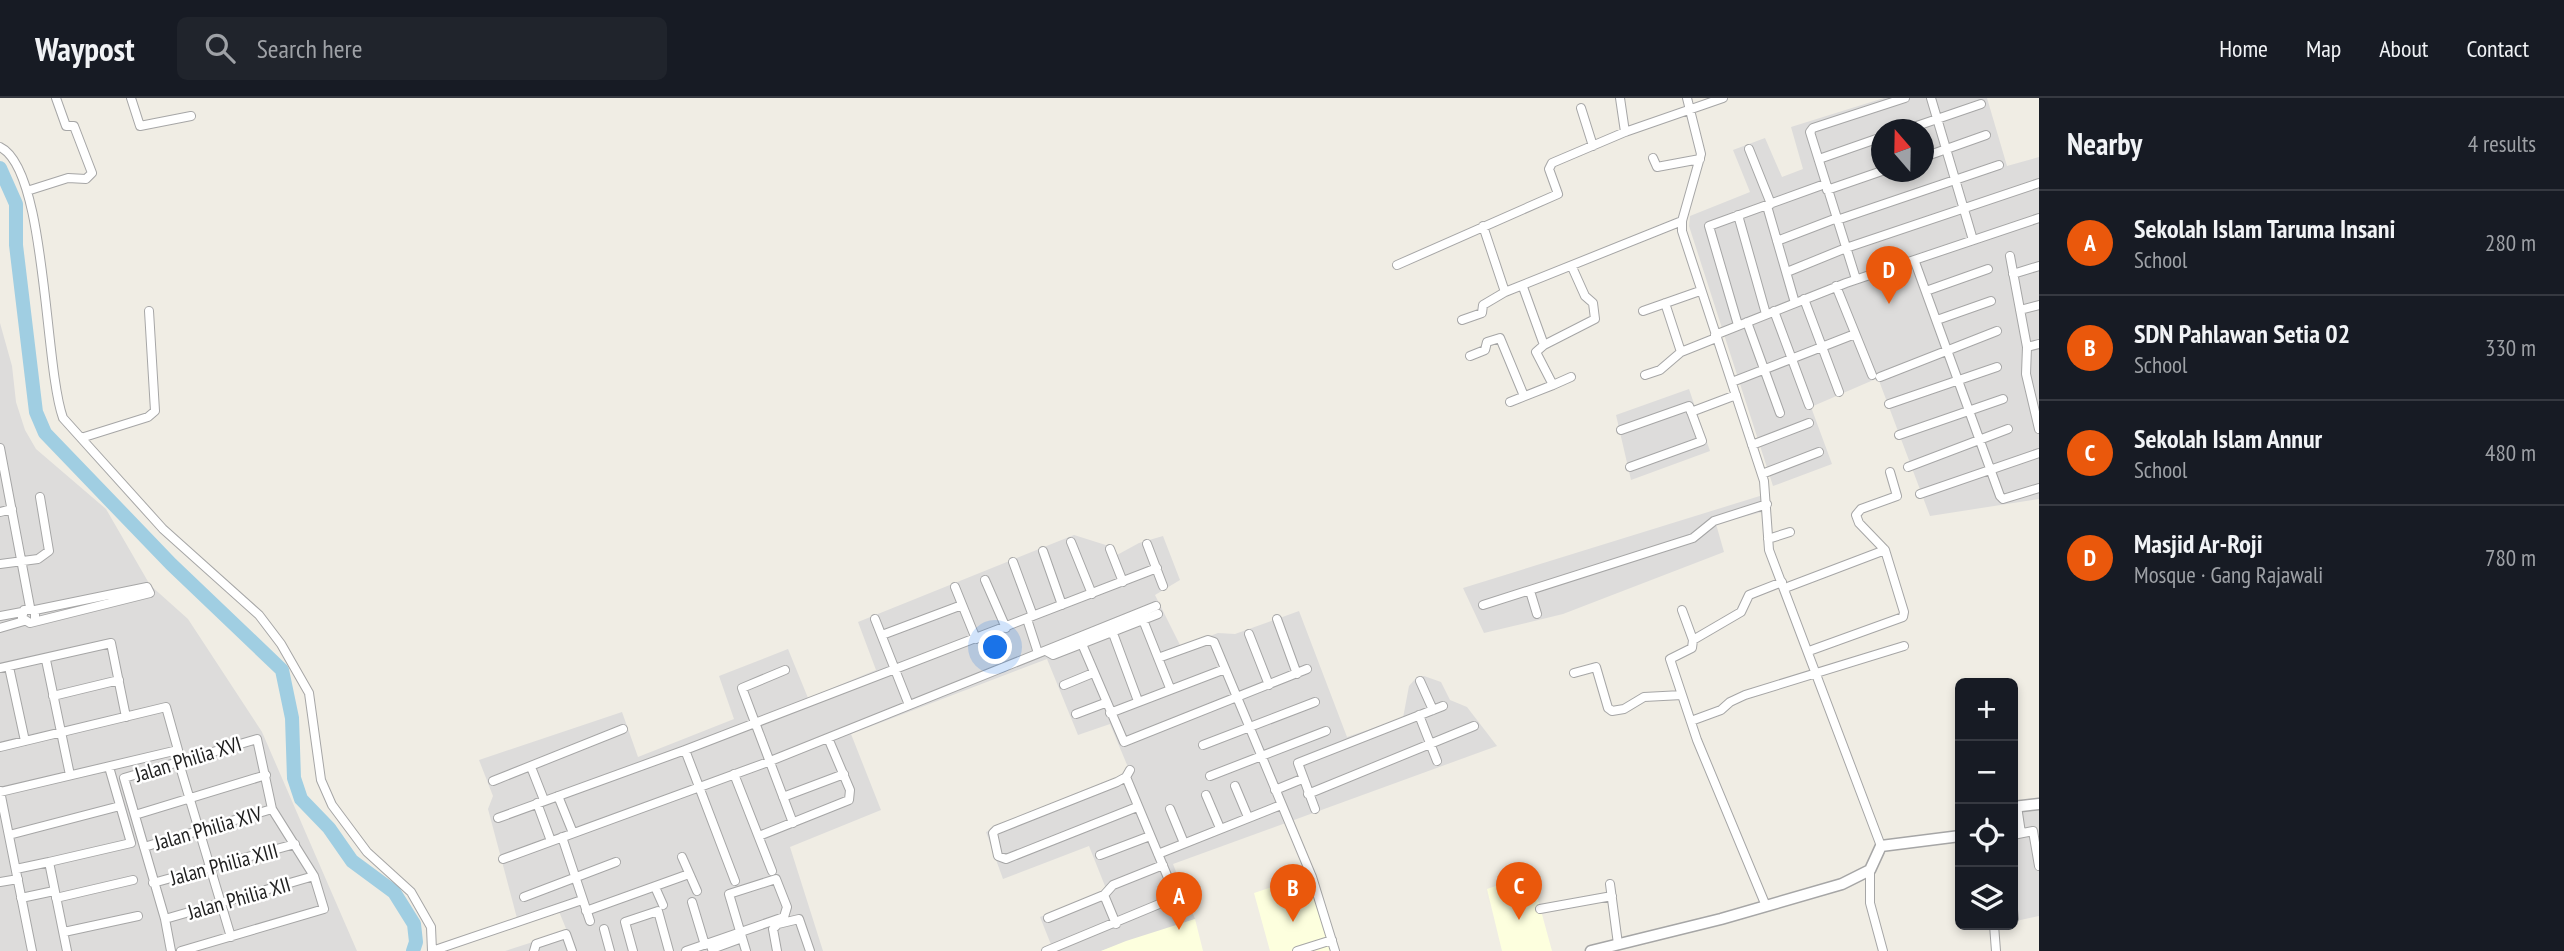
<!DOCTYPE html>
<html lang="en">
<head>
<meta charset="utf-8">
<style>
  :root { --surface:#171b24; --page:#20242c; --text:#f1f3f6; --muted:#9ea1a6; --line:#363941; --accent:#ea580c }
  body { margin:0; font-family:"PT Sans Narrow",sans-serif; background:var(--page); color:var(--text) }
  .controls { position:absolute; right:21px; bottom:21px; display:grid; overflow:hidden; border-radius:10px; box-shadow:0 4px 10px #0003 }
  .controls button { width:63px; height:63px; display:grid; place-items:center; padding:0; border:0; border-bottom:2px solid var(--line); background:var(--surface); color:var(--text); font:35px sans-serif }
  .compass { position:absolute; left:1871px; top:21px; width:63px; height:63px; border-radius:50%; background:var(--surface); box-shadow:0 4px 10px #0003; rotate:340deg }
  .you { position:absolute; left:996px; top:550px; width:24px; height:24px; margin:-18px; border:5px solid #fff; border-radius:50%; background:#1a73e8; box-shadow:0 0 0 10px #1a73e833 }
  .badge { display:grid; place-items:center; width:46px; height:46px; border-radius:50%; background:var(--accent); color:#fff; font-size:23px; font-weight:700 }
  .pin { position:absolute; translate:-50% -58px; filter:drop-shadow(0 2px 4px #0008) }
  .pin::after { content:''; position:absolute; top:37px; width:24px; height:21px; background:inherit; clip-path:polygon(0 0,100% 0,50% 100%) }
  .list { margin:0; padding:0; list-style:none }
  h2 { display:flex; justify-content:space-between; align-items:center; height:91px; margin:0; padding:0 28px; font-size:30px }
  h2 small { font-size:23px; font-weight:400; color:var(--muted) }
  .list li { display:grid; grid-template-columns:46px 1fr auto; gap:21px; align-items:center; box-sizing:border-box; height:105px; padding:0 28px; border-top:2px solid var(--line) }
  .list b { display:block; font-size:26px; white-space:nowrap }
  .list p { margin:0; font-size:23px; white-space:nowrap; color:var(--muted) }
  .list em { font-size:23px; font-style:normal; color:var(--muted) }
  .icon { flex:none; width:38px; height:38px; fill:none; stroke:currentColor; stroke-width:2; stroke-linecap:round; stroke-linejoin:round }
  .map { position:relative; flex:none; width:2039px; height:853px; overflow:hidden }
  header { display:flex; align-items:center; gap:42px; box-sizing:border-box; height:98px; padding:0 35px; background:var(--surface); border-bottom:2px solid var(--line) }
  header strong { font-size:33px }
  nav { display:flex; gap:38px; margin-inline-start:auto; font-size:24px }
  .search { width:490px; height:63px; background:var(--page); display:flex; align-items:center; gap:18px; box-sizing:border-box; padding:0 24px; border-radius:10px; color:var(--muted); font-size:26px }
  main { display:flex }
  aside { flex:1; background:var(--surface) }
  .map>svg:first-child { display:block }
  .residential { fill:#dddcdb; fill-rule:evenodd }
  .education { fill:#fdffde }
  .lines { fill:none; stroke-linecap:round; stroke-linejoin:round }
  .river { stroke:#a0cee2; stroke-width:14 }
  .minor-casing { stroke:#a6a6a6; stroke-width:10 }
  .tertiary-casing { stroke:#a6a6a6; stroke-width:13 }
  .minor { stroke:#fff; stroke-width:8 }
  .tertiary { stroke:#fff; stroke-width:10 }
  .labels { text-anchor:middle; dominant-baseline:central; stroke-width:5; stroke-linejoin:round; paint-order:stroke }
  .street-label { font-size:21px; fill:#1f1f1f; stroke:#fff }
</style>
</head>
<body>
<header>
<strong>Waypost</strong>
<div class="search"><svg class="icon" aria-label="search" viewBox="0 0 24 24"><circle cx="10" cy="10" r="6"/><path d="M15 15l6 6"/></svg>Search here</div>
<nav><a>Home</a><a>Map</a><a>About</a><a>Contact</a></nav>
</header>
<main>
<div class="map">
<svg width="2039" height="853" viewBox="0 0 2039 853">
  <rect width="100%" height="100%" fill="#f0ede4"/>
  <path class="residential" d="M1884,0H1987L2007,68L2039,59V401L1930,418L1878,280L1811,309L1832,366L1773,388L1689,128L1690,118L1750,94L1733,52L1765,40L1782,79L1803,71L1791,29ZM1882,32H1924V74H1882Z
    M0,225L12,268L16,304L25,332L36,351L106,411L150,487L188,521L262,634L357,853H0Z
    M1689,291L1710,353L1631,382L1616,317Z
    M1763,397L1766,413L1716,426L1724,454L1563,516L1484,535L1463,490Z
    M1074,437L1112,449L1117,457L1139,445L1163,438L1180,482L1155,497L1181,549L1218,535L1235,536L1299,513L1347,639L1403,620L1409,588L1416,580L1424,578L1441,584L1450,602L1467,609L1497,648L1173,766L1195,821L1101,853H1044L1052,849L1040,819L1107,793L1089,748L1003,781L986,734L1130,674L1110,626L1078,637L1047,561L851,636L881,712L790,749L823,853H505L567,833L558,811L518,824L488,711L493,698L479,662L622,614L638,659L734,621L719,578L788,551L808,600L876,572L858,524Z
    M2039,710V818L2016,823L2013,815V713Z"/>
  <path class="education" d="M1531,776L1552,853H1502L1487,791Z
    M1309,777L1334,853H1270L1254,795Z
    M1195,821L1203,853H1101L1126,843Z"/>
  <g class="lines">
    <path class="river" d="M0,70L16,106V147L36,314L45,335L171,466L282,572L292,620L294,680L301,701L329,730L352,763L394,794L414,826L416,844L413,853"/>
    <g class="minor-casing">
      <path id="minor" d="M131,0L140,28L191,18
        M1620,0L1625,34
        M1687,0L1701,56L1682,123V133L1764,383L1769,452L1881,748
        M1931,0L1973,142
        M1581,10L1593,48
        M1905,32L1981,6
        M0,49C47,71 44,267 63,320L163,431L259,517L281,546L309,595L321,682L332,707L367,754L411,794L431,829L432,853
        M1749,51L1771,106
        M1924,59L1986,37
        M1653,60L1657,69L1700,61
        M1819,61L1882,39
        M1827,92L1882,73
        M27,93L68,80L86,81L92,75L74,28H66L56,0
        M1767,108L1795,205
        M1738,117L1766,216
        M1837,122L1999,67
        M1483,128L1505,194
        M1777,143L1837,120
        M2010,158L2027,249L2039,246
        M1915,164L2000,398L2003,401L2039,390
        M1397,167L1558,96L1549,71L1552,65L1625,34L1723,0
        M1787,174L1846,150L2039,85
        M2013,176L2039,168
        M1856,181L1810,34L1813,30L1905,0
        M1836,188L1872,277
        M1523,189L1544,247L1595,221L1593,205L1585,198L1572,169
        M1926,193L1988,171
        M1804,201L1839,294
        M1665,205L1681,254
        M2020,212L2039,207
        M1643,213L1700,193
        M1774,213L1809,307
        M1462,222L1482,215L1483,207L1505,194L1682,123
        M1937,222L1991,203
        M1747,224L1780,315
        M1738,227L1709,128L1825,86
        M1715,237L1846,185L2039,120
        M2027,249L2026,276L2039,331
        M1470,258L1485,252L1487,244L1500,240L1524,298
        M1645,277L1660,272L1681,254L1716,240
        M1880,279L1997,233
        M1732,284L1855,236
        M1553,287L1571,279
        M1510,304L1553,287L1536,254L1544,247
        M1889,306L1997,269
        M1691,314L1736,297
        M1621,332L1689,308L1702,343L1630,369
        M1899,337L2003,301
        M81,340L148,319L155,313L149,213
        M1752,347L1809,325
        M0,350L30,509
        M1908,369L2008,331
        M1762,376L1819,354
        M1920,396L2039,355
        M0,414L12,411
        M1768,441L1790,434
        M1071,444L1092,496
        M1147,446L1163,488
        M1110,451L1123,484
        M1885,452L1859,425L1856,417L1861,411L1897,398L1890,374
        M1043,453L1062,507
        M1013,464L1033,518
        M0,466L38,461L49,453L40,399
        M985,482L1006,530
        M955,489L976,541
        M1785,490L1885,452L1904,514L1903,519L1809,553
        M1530,493L1537,516
        M1483,507L1693,440L1714,423L1767,406
        M35,512L147,489L150,495L30,525L22,520L24,512H35V523
        M1682,512L1693,542
        M1141,517L1170,590
        M0,518L22,514
        M875,521L909,607
        M1027,521L1038,555
        M1277,521L1297,576
        M0,530L24,523
        M1111,530L1138,603
        M1249,536L1269,587
        M882,537L962,507
        M1079,539L1124,644L1307,571
        M1046,553L1053,557L1158,516
        M1158,560L1208,542L1214,544L1312,779L1335,853
        M46,562L70,677
        M9,569L25,643
        M0,570L111,545L126,619
        M785,572L742,590L793,725
        M1574,575L1596,569L1608,610L1612,613L1624,611L1644,599L1682,597
        M1420,583L1433,612
        M1064,587L1093,575
        M53,598L119,582
        M1110,615L1225,571
        M1076,616L1105,605
        M1419,617L1437,663
        M1691,623L1721,612L1730,604L1745,597L1904,548
        M1203,647L1315,604
        M0,649L166,609L178,652L0,694
        M685,652L735,783
        M179,665L231,839
        M531,669L544,702
        M1130,672L1126,679L1117,684L996,732L993,735L998,758L1006,761L1137,709
        M734,676L772,773
        M1210,678L1326,633
        M493,683L623,631
        M1235,688L1248,719
        M1275,692L1302,681
        M0,693L32,853
        M1308,696L1474,628
        M1206,697L1220,730
        M558,698L573,735
        M783,699L844,676
        M537,705L551,743
        M2017,708L2021,735
        M1170,711L1184,745
        M1315,711L1298,665L1443,608
        M135,717L266,677
        M498,720L685,652L1157,470
        M9,737L120,708
        M2013,737L2033,733L2039,768
        M759,738L849,702L850,692L828,640
        M562,739L590,823
        M144,749L272,711
        M1158,756L1281,707
        M1100,757L1150,738
        M682,759L697,793
        M503,761L768,664L1156,508
        M49,764L131,745L109,669
        M16,771L49,764L67,853
        M1870,772V805L1883,853
        M0,784L18,781
        M153,785L295,746
        M1610,786L1618,846
        M655,789L663,807
        M1104,797L1116,826
        M524,799L616,764
        M21,800L54,793
        M56,800L133,782
        M692,804L705,847
        M1766,808L1697,642L1670,561L1692,550L1693,542L1741,514L1749,497L1782,484
        M1540,811L1612,798
        M2013,812L2014,821
        M586,813L689,776
        M1048,820L1104,797L1113,787L1163,767
        M165,821L314,778
        M1994,827L1996,853
        M604,831L610,853
        M64,834L138,818
        M712,851L742,840
        M171,853L165,821L124,680L257,641L272,711L314,778L324,811L181,853
        M432,853L582,802
        M534,853L536,846L566,836L572,853
        M633,853L625,824L658,813L669,853
        M686,853L784,819L787,809L776,781L729,796L740,833L746,853
        M777,853L773,831L778,826L799,821L810,853
        M1046,853L1176,799L1126,679
        M1297,853L1332,842"/>
    </g>
    <g class="tertiary-casing">
      <path id="tertiary" d="M2013,709L2039,706
        M1591,853L1721,821L1842,786L1870,772L1881,748L1960,738"/>
    </g>
    <use href="#minor" class="minor"/>
    <use href="#tertiary" class="tertiary"/>
  </g>
  <g class="labels">
    <g class="street-label">
      <text transform="translate(188 661) rotate(-17)">Jalan Philia XVI</text>
      <text transform="translate(208 730) rotate(-16)">Jalan Philia XIV</text>
      <text transform="translate(224 766) rotate(-15)">Jalan Philia XIII</text>
      <text transform="translate(239 800) rotate(-16)">Jalan Philia XII</text>
    </g>
  </g>
</svg>
<div class="controls">
<button>+</button>
<button>−</button>
<button><svg class="icon" aria-label="locate" viewBox="0 0 24 24"><circle cx="12" cy="12" r="6"/><path d="M12 2v4M12 18v4M2 12h4M18 12h4"/></svg></button>
<button><svg class="icon" aria-label="layers" viewBox="0 0 24 24"><path d="M12 4l9 5-9 5-9-5zM3 14l9 5 9-5"/></svg></button>
</div>
<svg class="compass" viewBox="-18 -18 36 36"><path d="M0-13l5 13h-10z" fill="#e53935"/><path d="M0 13l5-13h-10z" fill="#9ea1a6"/></svg>
<div class="you"></div>
<div class="pin badge" style="left:1179px;top:832px">A</div>
<div class="pin badge" style="left:1293px;top:824px">B</div>
<div class="pin badge" style="left:1519px;top:822px">C</div>
<div class="pin badge" style="left:1889px;top:206px">D</div>
</div>
<aside>
<h2>Nearby<small>4 results</small></h2>
<ul class="list">
<li><span class="badge">A</span><div><b>Sekolah Islam Taruma Insani</b><p>School</p></div><em>280 m</em></li>
<li><span class="badge">B</span><div><b>SDN Pahlawan Setia 02</b><p>School</p></div><em>330 m</em></li>
<li><span class="badge">C</span><div><b>Sekolah Islam Annur</b><p>School</p></div><em>480 m</em></li>
<li><span class="badge">D</span><div><b>Masjid Ar-Roji</b><p>Mosque · Gang Rajawali</p></div><em>780 m</em></li>
</ul>
</aside>
</main>
</body>
</html>
